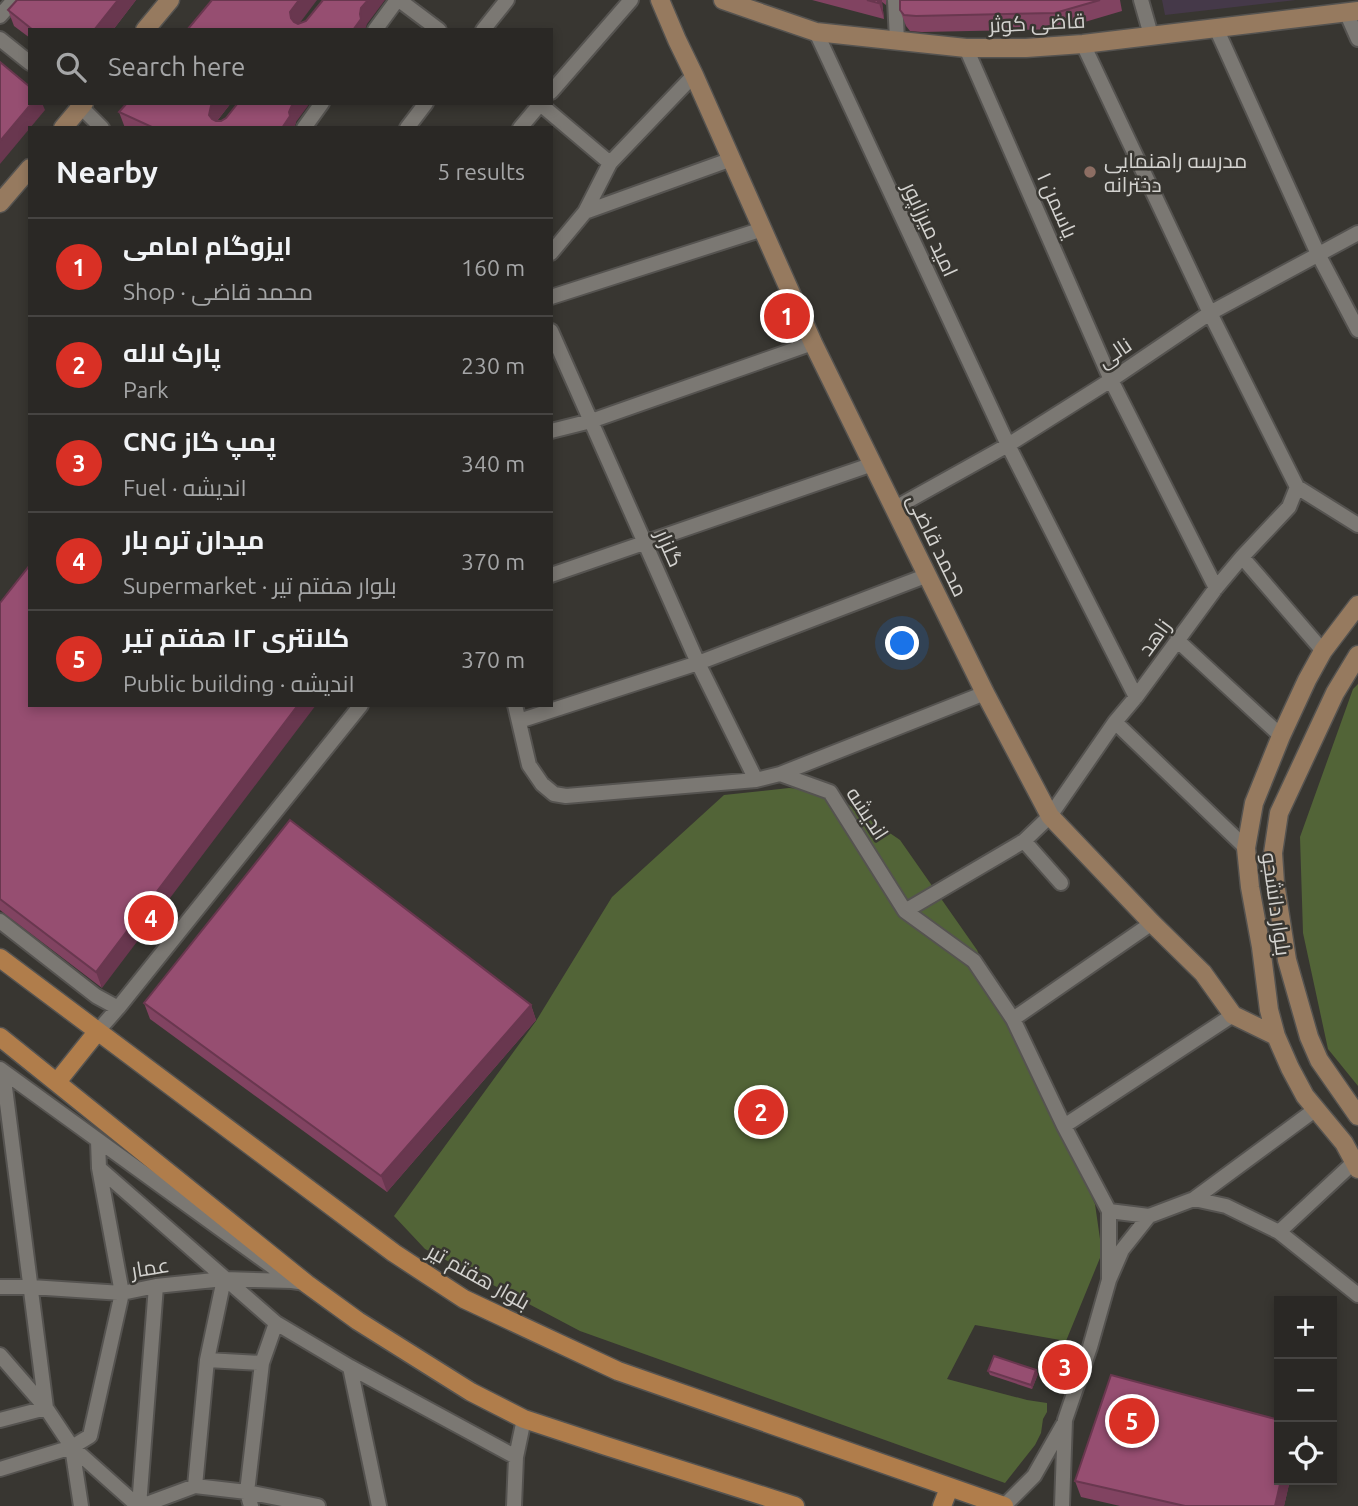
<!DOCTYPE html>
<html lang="en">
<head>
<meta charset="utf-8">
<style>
  :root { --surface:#2a2825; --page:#32302d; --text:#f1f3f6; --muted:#a5a6a7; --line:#464442; --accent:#d93025 }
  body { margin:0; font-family:Ubuntu,Cairo,sans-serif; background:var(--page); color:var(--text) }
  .controls { position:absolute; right:21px; bottom:21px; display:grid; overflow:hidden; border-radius:0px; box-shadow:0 4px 10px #0003 }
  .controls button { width:63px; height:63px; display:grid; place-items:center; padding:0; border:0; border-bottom:2px solid var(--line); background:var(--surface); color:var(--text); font:35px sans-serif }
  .you { position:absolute; left:903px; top:644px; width:24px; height:24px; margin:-18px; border:5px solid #fff; border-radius:50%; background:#1a73e8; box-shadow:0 0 0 10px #1a73e833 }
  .badge { display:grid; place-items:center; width:46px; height:46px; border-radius:50%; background:var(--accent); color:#fff; font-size:23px; font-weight:700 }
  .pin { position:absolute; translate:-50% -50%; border:4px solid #fff; box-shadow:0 2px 7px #0006 }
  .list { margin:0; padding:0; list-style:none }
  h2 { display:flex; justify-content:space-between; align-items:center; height:91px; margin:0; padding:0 28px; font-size:30px }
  h2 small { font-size:23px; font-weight:400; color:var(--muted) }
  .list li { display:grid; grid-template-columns:46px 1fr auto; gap:21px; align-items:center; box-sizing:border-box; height:98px; padding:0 28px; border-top:2px solid var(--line) }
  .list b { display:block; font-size:26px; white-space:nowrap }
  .list p { margin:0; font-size:23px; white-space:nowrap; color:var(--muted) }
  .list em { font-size:23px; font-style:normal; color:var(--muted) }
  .icon { flex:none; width:38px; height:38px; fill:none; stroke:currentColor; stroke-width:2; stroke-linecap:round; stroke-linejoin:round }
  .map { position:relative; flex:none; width:1358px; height:1506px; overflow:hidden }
  .search { position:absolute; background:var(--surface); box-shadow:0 4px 10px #0003; left:28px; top:28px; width:525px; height:77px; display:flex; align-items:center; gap:18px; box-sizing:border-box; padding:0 24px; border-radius:0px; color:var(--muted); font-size:26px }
  .panel { position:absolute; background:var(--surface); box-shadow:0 4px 10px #0003; left:28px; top:126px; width:525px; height:581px; border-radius:0px }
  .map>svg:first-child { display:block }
  .education { fill:#453949 }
  .green { fill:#526437 }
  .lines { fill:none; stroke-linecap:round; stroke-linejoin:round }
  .street-casing { stroke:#555350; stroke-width:18 }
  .secondary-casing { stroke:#555350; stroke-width:21 }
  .primary-casing { stroke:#555350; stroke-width:21 }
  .street { stroke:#7b7873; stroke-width:14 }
  .secondary { stroke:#967a5f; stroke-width:18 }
  .primary { stroke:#b07d4b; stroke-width:18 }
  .wall { fill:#814361 }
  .shaded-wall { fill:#69374f }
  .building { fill:#964e71; stroke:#69374f; stroke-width:2 }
  .education-dot { fill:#8d6e63; stroke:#383631; stroke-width:2.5 }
  .labels { text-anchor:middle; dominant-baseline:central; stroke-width:5; stroke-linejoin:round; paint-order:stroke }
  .street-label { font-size:21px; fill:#d3d2cf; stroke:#383631 }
  .poi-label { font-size:21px; fill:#d3d2cf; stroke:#383631; text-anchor:start }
</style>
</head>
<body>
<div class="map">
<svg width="1358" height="1506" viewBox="0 0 1358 1506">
  <rect width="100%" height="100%" fill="#383631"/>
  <path class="education" d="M1162,0H1296L1165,15Z"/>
  <path class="green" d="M1358,684V1086L1328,1049L1303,933L1300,837L1353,689Z
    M789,788L830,792L900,840L977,950L1095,1204L1102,1253L1066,1341L975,1325L947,1379L1027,1400L1047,1403V1412L1043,1419L1041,1433L1035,1445L1005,1483L580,1331L425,1249L394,1216L536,1021L612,897L724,795Z"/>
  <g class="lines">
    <g class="street-casing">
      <path id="street" d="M399,0L439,30
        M895,0L897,40
        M1141,0L1151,35
        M1346,12L1358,39
        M0,16L14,0
        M1216,28L1318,254L1358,330
        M375,30L397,0
        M483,30L507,0
        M816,32L1008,445L1136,697
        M0,39L30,63
        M1083,44L1210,313L1297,487
        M966,48L1111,380L1216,588
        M551,92L631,0
        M77,103L102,128
        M539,103L610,163
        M304,128L322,103
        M407,128L426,103
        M520,128L541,103
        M585,212L732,159
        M551,253L585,212L610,163L694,75
        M551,297L763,229
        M551,331L698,663L756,780
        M551,431L591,421L813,343
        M1297,487L1358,525
        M895,508L1008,445L1111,380L1210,313L1358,233
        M1242,557L1323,651
        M551,575L873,464
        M1177,640L1281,736
        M515,705L529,765L542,784L554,794L566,796L756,780L780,774L830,792L905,911L974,961L1013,1019L1064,1126L1109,1211
        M519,721L698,663L928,575
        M1115,722L1246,848
        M780,774L985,693
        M1024,841L1061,883
        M905,911L1024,841L1050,816L1115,722L1136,697L1216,588L1242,557L1289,507L1297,487
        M0,921L96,996L118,1008
        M1013,1019L1152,923
        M97,1032L118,1008L361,705
        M0,1069L277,1270
        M1064,1126L1233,1015
        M99,1168L276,1323L350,1367L516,1457
        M1194,1199L1316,1109
        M1109,1211L1149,1216L1122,1250L1109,1280Z
        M1149,1216L1194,1199L1226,1206L1279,1232L1358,1295
        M1279,1232L1353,1163
        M0,1287H31L122,1293L156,1286L224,1279L292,1281L305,1283
        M0,1355L46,1408L72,1447L138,1506
        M207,1360L262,1363
        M350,1367L379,1506
        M0,1420L46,1408L3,1072
        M72,1447L81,1506
        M0,1469L72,1447L90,1436L122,1293L99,1168L98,1141
        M195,1486L207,1360L224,1279
        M139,1506L156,1286
        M141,1506L195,1486L247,1492L318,1506
        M251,1506L247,1492L262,1363L276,1323
        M514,1506L516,1457L524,1419
        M1004,1506L1034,1476L1063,1425
        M1062,1506L1065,1420L1090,1347L1109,1280"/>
    </g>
    <g class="secondary-casing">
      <path id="secondary" d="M660,0L677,40L694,75L813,343L985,693L1050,816L1152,923L1203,973L1233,1015L1276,1036
        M723,0L816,32L966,48H1026L1083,44L1358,11
        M145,30L170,0
        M63,128L84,103
        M0,203L30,168
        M1358,605L1323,651L1307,680L1281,736L1254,803L1246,848L1250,887L1261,947L1269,1010L1276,1036L1290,1068L1305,1096L1344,1143L1358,1169
        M1358,655L1335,693L1279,813L1273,853L1275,883L1287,960L1309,1037L1319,1060L1358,1116"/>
    </g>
    <g class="primary-casing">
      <path id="primary" d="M0,958L394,1253L464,1299L618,1371L1004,1506
        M0,1037L307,1284L358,1321L471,1392L524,1419L606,1446L795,1506
        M57,1082L97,1032
        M942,1506L949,1488"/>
    </g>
    <use href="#street" class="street"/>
    <use href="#secondary" class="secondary"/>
    <use href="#primary" class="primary"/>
  </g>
  <path class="wall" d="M136,0L113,30H30V38L14,26L8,10Z
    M812,0H886V5L882,2L884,19Z
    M900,0H1120L1122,11L1061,29L922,32L910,31L906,26L900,10Z
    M127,103H231L217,121L296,122L294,128H125L119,112Z
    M0,603L102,988L0,910Z
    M144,1003L531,1005L536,1020L387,1192L150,1019Z
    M988,1371L1038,1374L1032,1389L990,1375Z
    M1290,1480L1284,1506H1120L1081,1497L1075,1481Z"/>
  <path class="shaded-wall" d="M118,0H136L113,30H94Z
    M299,0H317L296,28L291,18L290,12Z
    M368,0H385L367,24L365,30H353L361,8Z
    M878,0H882V2L884,19Z
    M32,103H42L45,110L0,164V141Z
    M213,103H231L216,122L215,128L209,115L211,106Z
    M293,103H310L296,122L294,128H282Z
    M298,705H316L102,988L96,972Z
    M531,1005L536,1020L387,1192L381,1176Z
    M1036,1370L1038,1374L1032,1389L1031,1385Z
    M1281,1480H1290L1284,1506H1275Z"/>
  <path class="building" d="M17,0H118L94,30H33L8,10Z
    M212,0H299L290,12L291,18L294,22L298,24L306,21L323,0H368L361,8L360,14L361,19L353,30H187Z
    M867,0H878V3Z
    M900,0H1100L1055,13L916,16L904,15L900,10Z
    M0,62L30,87V103H32L0,141Z
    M127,103H213L211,106L209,115L212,119L216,121H221L226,118L238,103H293L289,112L290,116L282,128H154L119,112Z
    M30,565V705H298L96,972L0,899V603Z
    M290,820L531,1005L381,1176L144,1003Z
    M994,1356L1036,1370L1031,1385L988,1371Z
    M1111,1375L1279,1420V1480H1281L1275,1506H1185L1075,1481Z"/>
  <circle class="education-dot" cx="1090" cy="172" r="7"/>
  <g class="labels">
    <g class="street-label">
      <text transform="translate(1037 22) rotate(-3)">قاضی کوثر</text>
      <text transform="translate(1058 205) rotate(66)">یاسمن ۱</text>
      <text transform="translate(931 229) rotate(65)">امید میرزاپور</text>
      <text transform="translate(1114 352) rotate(-34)">نالی</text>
      <text transform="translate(938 545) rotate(64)">محمد قاضی</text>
      <text transform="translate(670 548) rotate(66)">گلزار</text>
      <text transform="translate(1154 637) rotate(-54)">زاهد</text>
      <text transform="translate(868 813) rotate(57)">اندیشه</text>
      <text transform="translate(1277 904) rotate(82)">بلوار دانشجو</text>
      <text transform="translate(150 1267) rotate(-9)">عمار</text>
      <text transform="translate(479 1276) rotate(29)">بلوار هفتم تیر</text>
    </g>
    <g class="poi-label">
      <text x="1104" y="160">مدرسه راهنمایی<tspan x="1104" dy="24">دخترانه</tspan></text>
    </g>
  </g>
</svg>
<div class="controls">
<button>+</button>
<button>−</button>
<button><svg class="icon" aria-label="locate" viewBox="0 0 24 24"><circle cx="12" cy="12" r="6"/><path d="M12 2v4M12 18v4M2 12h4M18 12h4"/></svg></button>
</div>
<div class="you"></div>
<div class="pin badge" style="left:787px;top:316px">1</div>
<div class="pin badge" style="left:761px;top:1112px">2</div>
<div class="pin badge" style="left:1065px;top:1367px">3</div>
<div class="pin badge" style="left:151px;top:918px">4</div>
<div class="pin badge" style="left:1132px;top:1421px">5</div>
<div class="search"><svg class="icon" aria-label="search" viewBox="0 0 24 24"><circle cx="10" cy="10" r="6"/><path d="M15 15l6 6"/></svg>Search here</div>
<section class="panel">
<h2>Nearby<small>5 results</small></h2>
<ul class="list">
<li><span class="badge">1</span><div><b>ایزوگام امامی</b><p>Shop · محمد قاضی</p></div><em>160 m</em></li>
<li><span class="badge">2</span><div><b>پارک لاله</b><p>Park</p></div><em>230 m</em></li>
<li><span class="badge">3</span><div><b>CNG پمپ گاز</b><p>Fuel · اندیشه</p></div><em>340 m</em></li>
<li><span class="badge">4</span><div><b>میدان تره بار</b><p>Supermarket · بلوار هفتم تیر</p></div><em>370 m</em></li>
<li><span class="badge">5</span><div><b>کلانتری ۱۲ هفتم تیر</b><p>Public building · اندیشه</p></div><em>370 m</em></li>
</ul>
</section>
</div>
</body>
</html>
